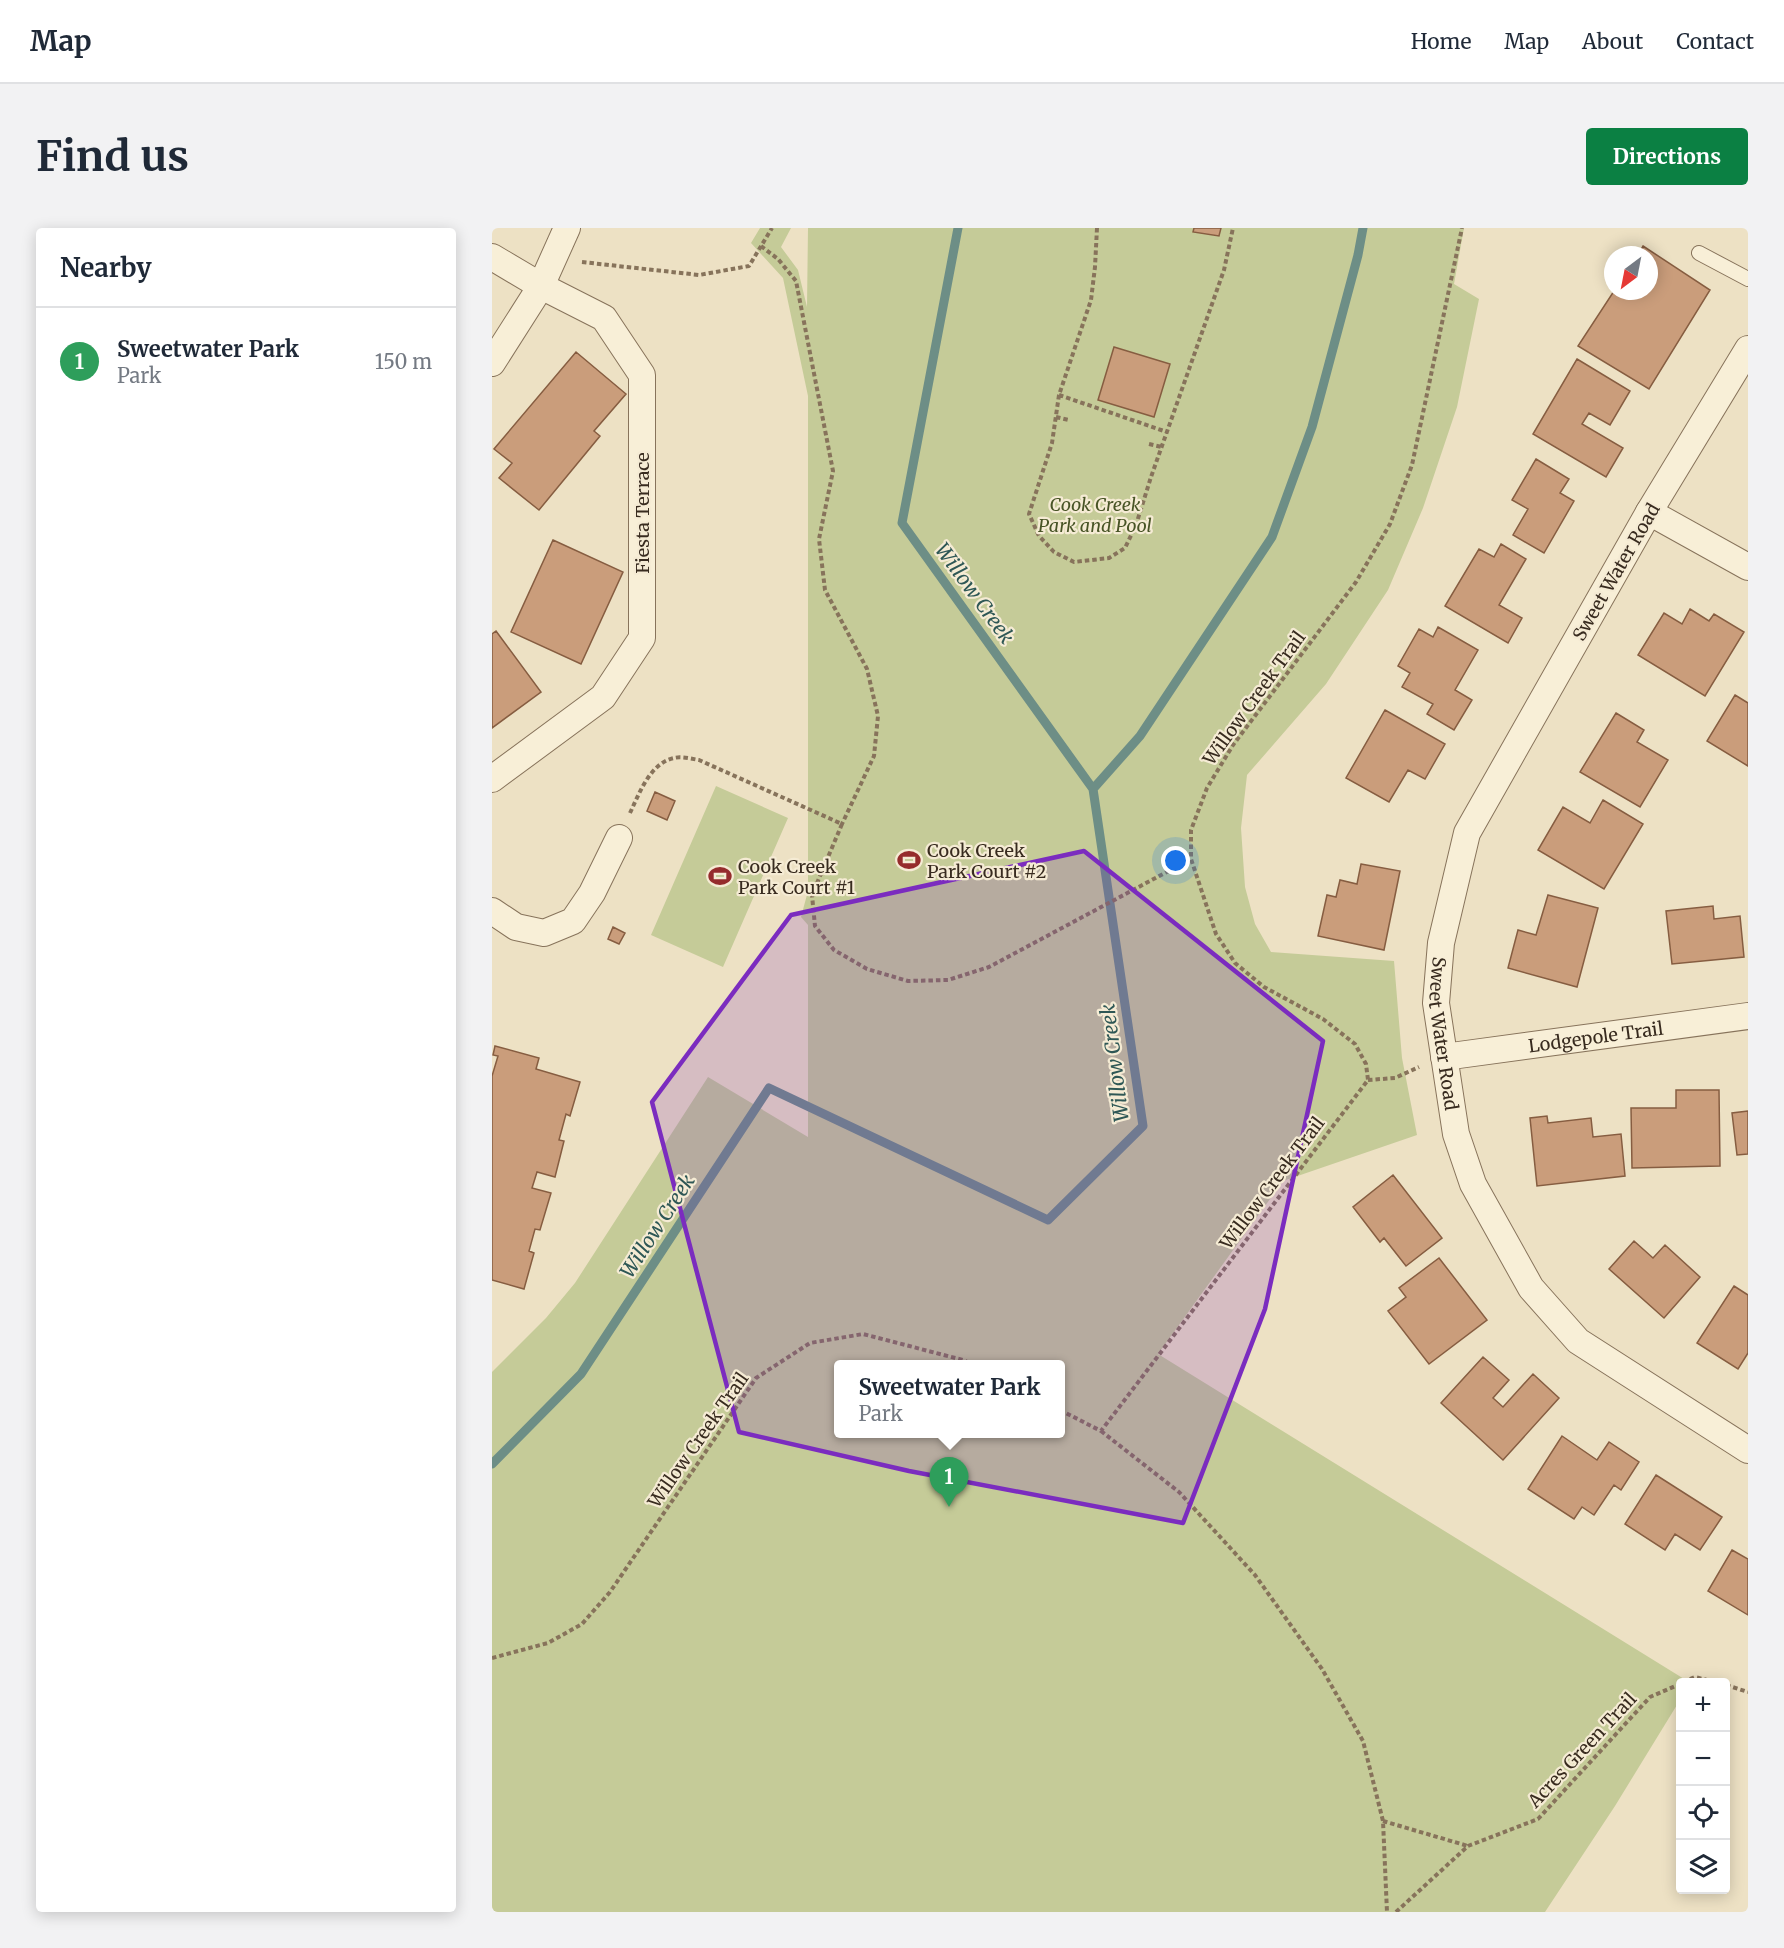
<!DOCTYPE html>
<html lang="en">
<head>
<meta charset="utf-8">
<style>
  :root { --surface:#fff; --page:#f2f2f3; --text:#1f2937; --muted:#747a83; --line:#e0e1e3; --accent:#0b8043 }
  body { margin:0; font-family:Merriweather,serif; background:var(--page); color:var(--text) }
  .controls { position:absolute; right:18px; bottom:18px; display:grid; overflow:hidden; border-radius:6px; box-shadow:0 3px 15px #0003 }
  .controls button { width:54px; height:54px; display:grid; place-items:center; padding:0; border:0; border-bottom:2px solid var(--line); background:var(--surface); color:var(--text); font:30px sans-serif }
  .compass { position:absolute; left:1112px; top:18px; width:54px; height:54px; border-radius:50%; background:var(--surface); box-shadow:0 3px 15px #0003; rotate:212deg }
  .you { position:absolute; left:684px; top:633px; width:21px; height:21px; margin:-15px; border:4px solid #fff; border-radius:50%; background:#1a73e8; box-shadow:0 0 0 9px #1a73e833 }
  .badge { display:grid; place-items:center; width:39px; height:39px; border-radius:50%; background:var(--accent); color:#fff; font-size:20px; font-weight:700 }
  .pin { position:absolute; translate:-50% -50px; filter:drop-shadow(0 2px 3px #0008) }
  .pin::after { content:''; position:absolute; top:32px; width:21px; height:18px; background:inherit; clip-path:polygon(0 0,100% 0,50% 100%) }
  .popup { position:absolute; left:342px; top:1132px; width:231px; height:78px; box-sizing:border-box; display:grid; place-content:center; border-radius:6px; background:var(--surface); filter:drop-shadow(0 2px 4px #0005); font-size:20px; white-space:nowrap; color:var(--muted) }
  .popup b { font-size:22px; color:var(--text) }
  .popup::after { content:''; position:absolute; left:50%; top:100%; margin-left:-12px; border:12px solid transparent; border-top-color:var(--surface) }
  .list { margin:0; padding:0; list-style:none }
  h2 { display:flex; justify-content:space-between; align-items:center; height:78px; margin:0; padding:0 24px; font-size:26px }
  h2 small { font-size:20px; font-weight:400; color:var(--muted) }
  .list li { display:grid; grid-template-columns:39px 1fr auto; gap:18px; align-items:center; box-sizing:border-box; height:108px; padding:0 24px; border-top:2px solid var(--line) }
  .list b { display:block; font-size:22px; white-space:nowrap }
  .list p { margin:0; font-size:20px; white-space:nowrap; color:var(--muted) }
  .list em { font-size:20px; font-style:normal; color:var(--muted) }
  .icon { flex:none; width:33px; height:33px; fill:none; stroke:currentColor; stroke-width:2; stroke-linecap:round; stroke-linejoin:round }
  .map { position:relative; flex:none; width:1256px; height:1684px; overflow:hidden; border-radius:6px }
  header { display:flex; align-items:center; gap:36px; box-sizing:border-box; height:84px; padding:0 30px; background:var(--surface); border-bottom:2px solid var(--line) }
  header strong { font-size:28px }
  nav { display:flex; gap:33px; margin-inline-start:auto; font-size:21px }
  .intro { display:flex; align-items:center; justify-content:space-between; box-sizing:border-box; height:144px; padding:0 36px }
  h1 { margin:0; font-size:42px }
  .button { padding:15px 27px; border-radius:6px; background:var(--accent); color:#fff; font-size:21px; font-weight:700 }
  main { display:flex; gap:36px; padding:0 36px }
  aside { flex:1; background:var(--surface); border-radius:6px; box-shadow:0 3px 15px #0003 }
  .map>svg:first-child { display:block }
  .green { fill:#c5cb98; fill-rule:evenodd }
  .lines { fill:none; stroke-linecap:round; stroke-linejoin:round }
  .stream { stroke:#6d8e86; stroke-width:9 }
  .building { fill:#ca9d7b; stroke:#865d41; stroke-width:1.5 }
  .service-casing { stroke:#87735b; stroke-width:16 }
  .minor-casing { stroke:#87735b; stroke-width:28 }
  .path { stroke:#87735b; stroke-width:4; stroke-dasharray:4.5 3; stroke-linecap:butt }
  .service { stroke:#f8efd7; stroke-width:14 }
  .minor { stroke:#f8efd7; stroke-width:26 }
  .marked { fill:#7b2cbf; fill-opacity:0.2; stroke:#7b2cbf; stroke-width:4.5; stroke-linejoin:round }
  .labels { text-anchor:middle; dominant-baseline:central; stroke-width:4.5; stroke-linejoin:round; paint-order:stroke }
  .park-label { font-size:18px; font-style:italic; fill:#485426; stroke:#f5ebd4 }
  .street-label { font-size:18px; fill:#382b1f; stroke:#f5ebd4 }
  .poi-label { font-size:18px; fill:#382b1f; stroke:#f5ebd4; text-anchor:start }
  .water-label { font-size:20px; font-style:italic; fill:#2e5755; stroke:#f5ebd4 }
</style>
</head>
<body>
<header>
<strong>Map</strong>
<nav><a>Home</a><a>Map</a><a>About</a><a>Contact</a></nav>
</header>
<div class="intro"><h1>Find us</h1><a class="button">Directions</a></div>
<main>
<aside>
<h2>Nearby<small></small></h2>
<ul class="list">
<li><span class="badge" style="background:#2e9e5b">1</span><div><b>Sweetwater Park</b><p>Park</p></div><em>150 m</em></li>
</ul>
</aside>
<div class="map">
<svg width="1256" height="1684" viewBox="0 0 1256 1684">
  <rect width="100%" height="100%" fill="#ede1c4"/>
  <path class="green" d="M268,0H299L289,19L306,42L315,79L316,0H972L962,56L987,71L965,179L931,280L896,362L834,456L755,547L749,600L753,659L763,696L779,724L902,733L910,830L925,907L791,953L666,1126L1197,1454H1188V1472L1123,1578L1053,1684H0V1144L54,1090L83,1055L216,849L316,909V697L309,689L316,663V168L291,50L259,15ZM346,1136H568V1206H346Z
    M224,558L296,590L231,739L159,707Z"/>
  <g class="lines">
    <path class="stream" d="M601,561L648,508L780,309L820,199L866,27L871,0
      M0,1236L89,1146L277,860L556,992L651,898L601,561L410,295L466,0"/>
  </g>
  <path class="building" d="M702,0H729L727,8L701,4Z
    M1151,18L1218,62L1157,161L1086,118L1122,63H1157V27H1146Z
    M622,119L678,136L662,189L606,172Z
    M84,124L134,166L102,203L108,208L47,282L7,250L20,235L2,221Z
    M1085,131L1138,163L1118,197L1097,185L1090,196L1131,220L1114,249L1041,206Z
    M1044,231L1077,251L1068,265L1082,273L1052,325L1021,307L1036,281L1020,272Z
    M61,312L131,344L89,436L19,404Z
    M1009,316L1034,331L1007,377L1030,390L1016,415L953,378L987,321L1002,329Z
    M1198,381L1217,393L1222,386L1252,404L1213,468L1146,427L1172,385L1190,396Z
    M946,399L986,422L963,462L980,472L962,502L935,486L941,476L910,459L918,445L906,438L927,401L941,409Z
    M4,403L49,464L0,500V406Z
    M1243,467L1256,475V538L1215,513Z
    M893,482L953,516L933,551L916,542L897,574L854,550Z
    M1124,485L1152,502L1145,514L1176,532L1148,579L1088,544Z
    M163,564L183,573L175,592L155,583Z
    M1111,572L1151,596L1112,661L1046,622L1071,579L1098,595Z
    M869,636L908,643L892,722L826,708L835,667L844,669L848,652L865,656Z
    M1056,667L1106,680L1085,759L1016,740L1026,702L1044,707Z
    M1221,678L1222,691L1248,688L1252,729L1180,736L1174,683Z
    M121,699L133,705L127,716L116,711Z
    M3,818L47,830L44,841L88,854L78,888L74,886L67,912L72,913L63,949L45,944L40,960L59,965L48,1002L43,1001L37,1023L42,1025L32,1061L0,1052V848L6,828L1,827Z
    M1184,862H1227L1228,938L1140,940L1139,880H1184Z
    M1256,883V926L1245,927L1240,885Z
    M1055,888L1056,895L1099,890L1101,909L1129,906L1133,948L1045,958L1038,890Z
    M901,947L950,1010L914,1038L892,1010L888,1014L861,979Z
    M1142,1013L1161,1030L1173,1017L1208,1049L1172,1090L1117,1041Z
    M947,1030L995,1092L937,1136L896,1083L914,1069L907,1060Z
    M1242,1058L1256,1067V1125L1246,1141L1205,1115Z
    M991,1129L1017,1152L1001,1170L1011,1179L1041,1146L1067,1170L1011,1232L949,1175Z
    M1070,1208L1105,1232L1117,1214L1147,1234L1129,1262L1122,1257L1102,1287L1090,1279L1082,1291L1036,1261Z
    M1164,1247L1230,1289L1208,1322L1183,1306L1173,1322L1133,1296Z
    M1240,1322L1256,1331V1387L1216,1363Z"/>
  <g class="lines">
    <g class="service-casing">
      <path id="service" d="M1207,25L1256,51"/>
    </g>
    <g class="minor-casing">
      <g id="minor">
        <path d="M0,29L49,58L112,90L150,147V410L111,469L0,551"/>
        <path id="s1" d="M1256,121L1157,284L975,605L949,715L944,775L964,906L981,956L1039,1060L1086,1113L1256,1222"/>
        <path d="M0,135L49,58L75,0"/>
        <path d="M1157,284L1256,339"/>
        <path d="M0,683L24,699L52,705L81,693L100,665L127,610"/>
        <path id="s2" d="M952,829L1256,788"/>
      </g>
    </g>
    <path class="path" d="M605,0L603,39L599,72L567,167L560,215L537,286L547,308L562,324L582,334L617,330L633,320L644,297L659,249L732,42L741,0
      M269,18L286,31L304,53L341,243L327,311L333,362L375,441L386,488L382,528L350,596
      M90,34L207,47L257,38L280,0
      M567,167L675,204
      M564,189L577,192
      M657,216L670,219
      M138,585C147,566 158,535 182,530C189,528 200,531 207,532L350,596L320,667L323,698L342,722L375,741L416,753L456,752L497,739L699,631
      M876,852L903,850L927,839
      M568,1182L609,1203L876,852L874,836L863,816L831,791L772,759L743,735L724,706L699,631V602L715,560L741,517L864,354L898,296L920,237L970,0
      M609,1203L687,1264L763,1347L830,1441L871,1513L891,1593L895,1684
      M0,1430L56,1415L90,1396L118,1364L264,1150L318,1115L371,1106L471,1132L479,1136
      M1191,1454L1203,1449L1223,1454
      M1234,1457L1256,1464
      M891,1593L976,1618
      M904,1684L976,1618L1046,1591L1158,1469L1188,1456"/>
    <use href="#service" class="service"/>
    <use href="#minor" class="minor"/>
  </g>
  <path class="marked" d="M592,623L831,813L773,1081L691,1295L417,1243L247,1204L160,874L299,687Z"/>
  <defs>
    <g id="stadium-bare" transform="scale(1.8)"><path d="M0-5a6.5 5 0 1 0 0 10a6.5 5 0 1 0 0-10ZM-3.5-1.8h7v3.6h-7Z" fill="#952c2c" stroke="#f5ebd4" stroke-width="2.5" paint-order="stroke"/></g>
  </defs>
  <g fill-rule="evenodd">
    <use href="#stadium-bare" x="417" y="632"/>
    <use href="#stadium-bare" x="228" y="648"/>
  </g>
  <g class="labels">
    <g class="park-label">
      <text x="603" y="276">Cook Creek<tspan x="603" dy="21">Park and Pool</tspan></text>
    </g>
    <g class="street-label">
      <text transform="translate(150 285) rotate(-90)">Fiesta Terrace</text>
      <text transform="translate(1124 344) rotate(-60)">Sweet Water Road</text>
      <text transform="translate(762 470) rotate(-54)">Willow Creek Trail</text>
      <text stroke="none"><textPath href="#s1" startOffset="764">Sweet Water Road</textPath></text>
      <text stroke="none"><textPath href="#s2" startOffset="153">Lodgepole Trail</textPath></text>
      <text transform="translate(780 955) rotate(-53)">Willow Creek Trail</text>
      <text transform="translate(206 1212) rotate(-55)">Willow Creek Trail</text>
      <text transform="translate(1090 1522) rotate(-47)">Acres Green Trail</text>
    </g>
    <g class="poi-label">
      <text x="435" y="622">Cook Creek<tspan x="435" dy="21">Park Court #2</tspan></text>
      <text x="246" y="638">Cook Creek<tspan x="246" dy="21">Park Court #1</tspan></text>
    </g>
    <g class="water-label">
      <text transform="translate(483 365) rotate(54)">Willow Creek</text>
      <text transform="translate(622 835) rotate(-97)">Willow Creek</text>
      <text transform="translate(165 998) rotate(-57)">Willow Creek</text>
    </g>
  </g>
</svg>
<div class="controls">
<button>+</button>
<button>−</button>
<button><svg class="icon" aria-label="locate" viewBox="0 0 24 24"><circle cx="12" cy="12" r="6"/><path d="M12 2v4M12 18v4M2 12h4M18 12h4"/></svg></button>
<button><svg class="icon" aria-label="layers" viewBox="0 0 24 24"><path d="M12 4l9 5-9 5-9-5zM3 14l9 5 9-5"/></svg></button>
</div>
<svg class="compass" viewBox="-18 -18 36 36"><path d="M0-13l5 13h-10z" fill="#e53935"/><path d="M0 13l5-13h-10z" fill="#747a83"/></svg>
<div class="you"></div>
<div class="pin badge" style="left:457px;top:1279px;background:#2e9e5b">1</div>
<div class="popup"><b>Sweetwater Park</b>Park</div>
</div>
</main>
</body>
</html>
